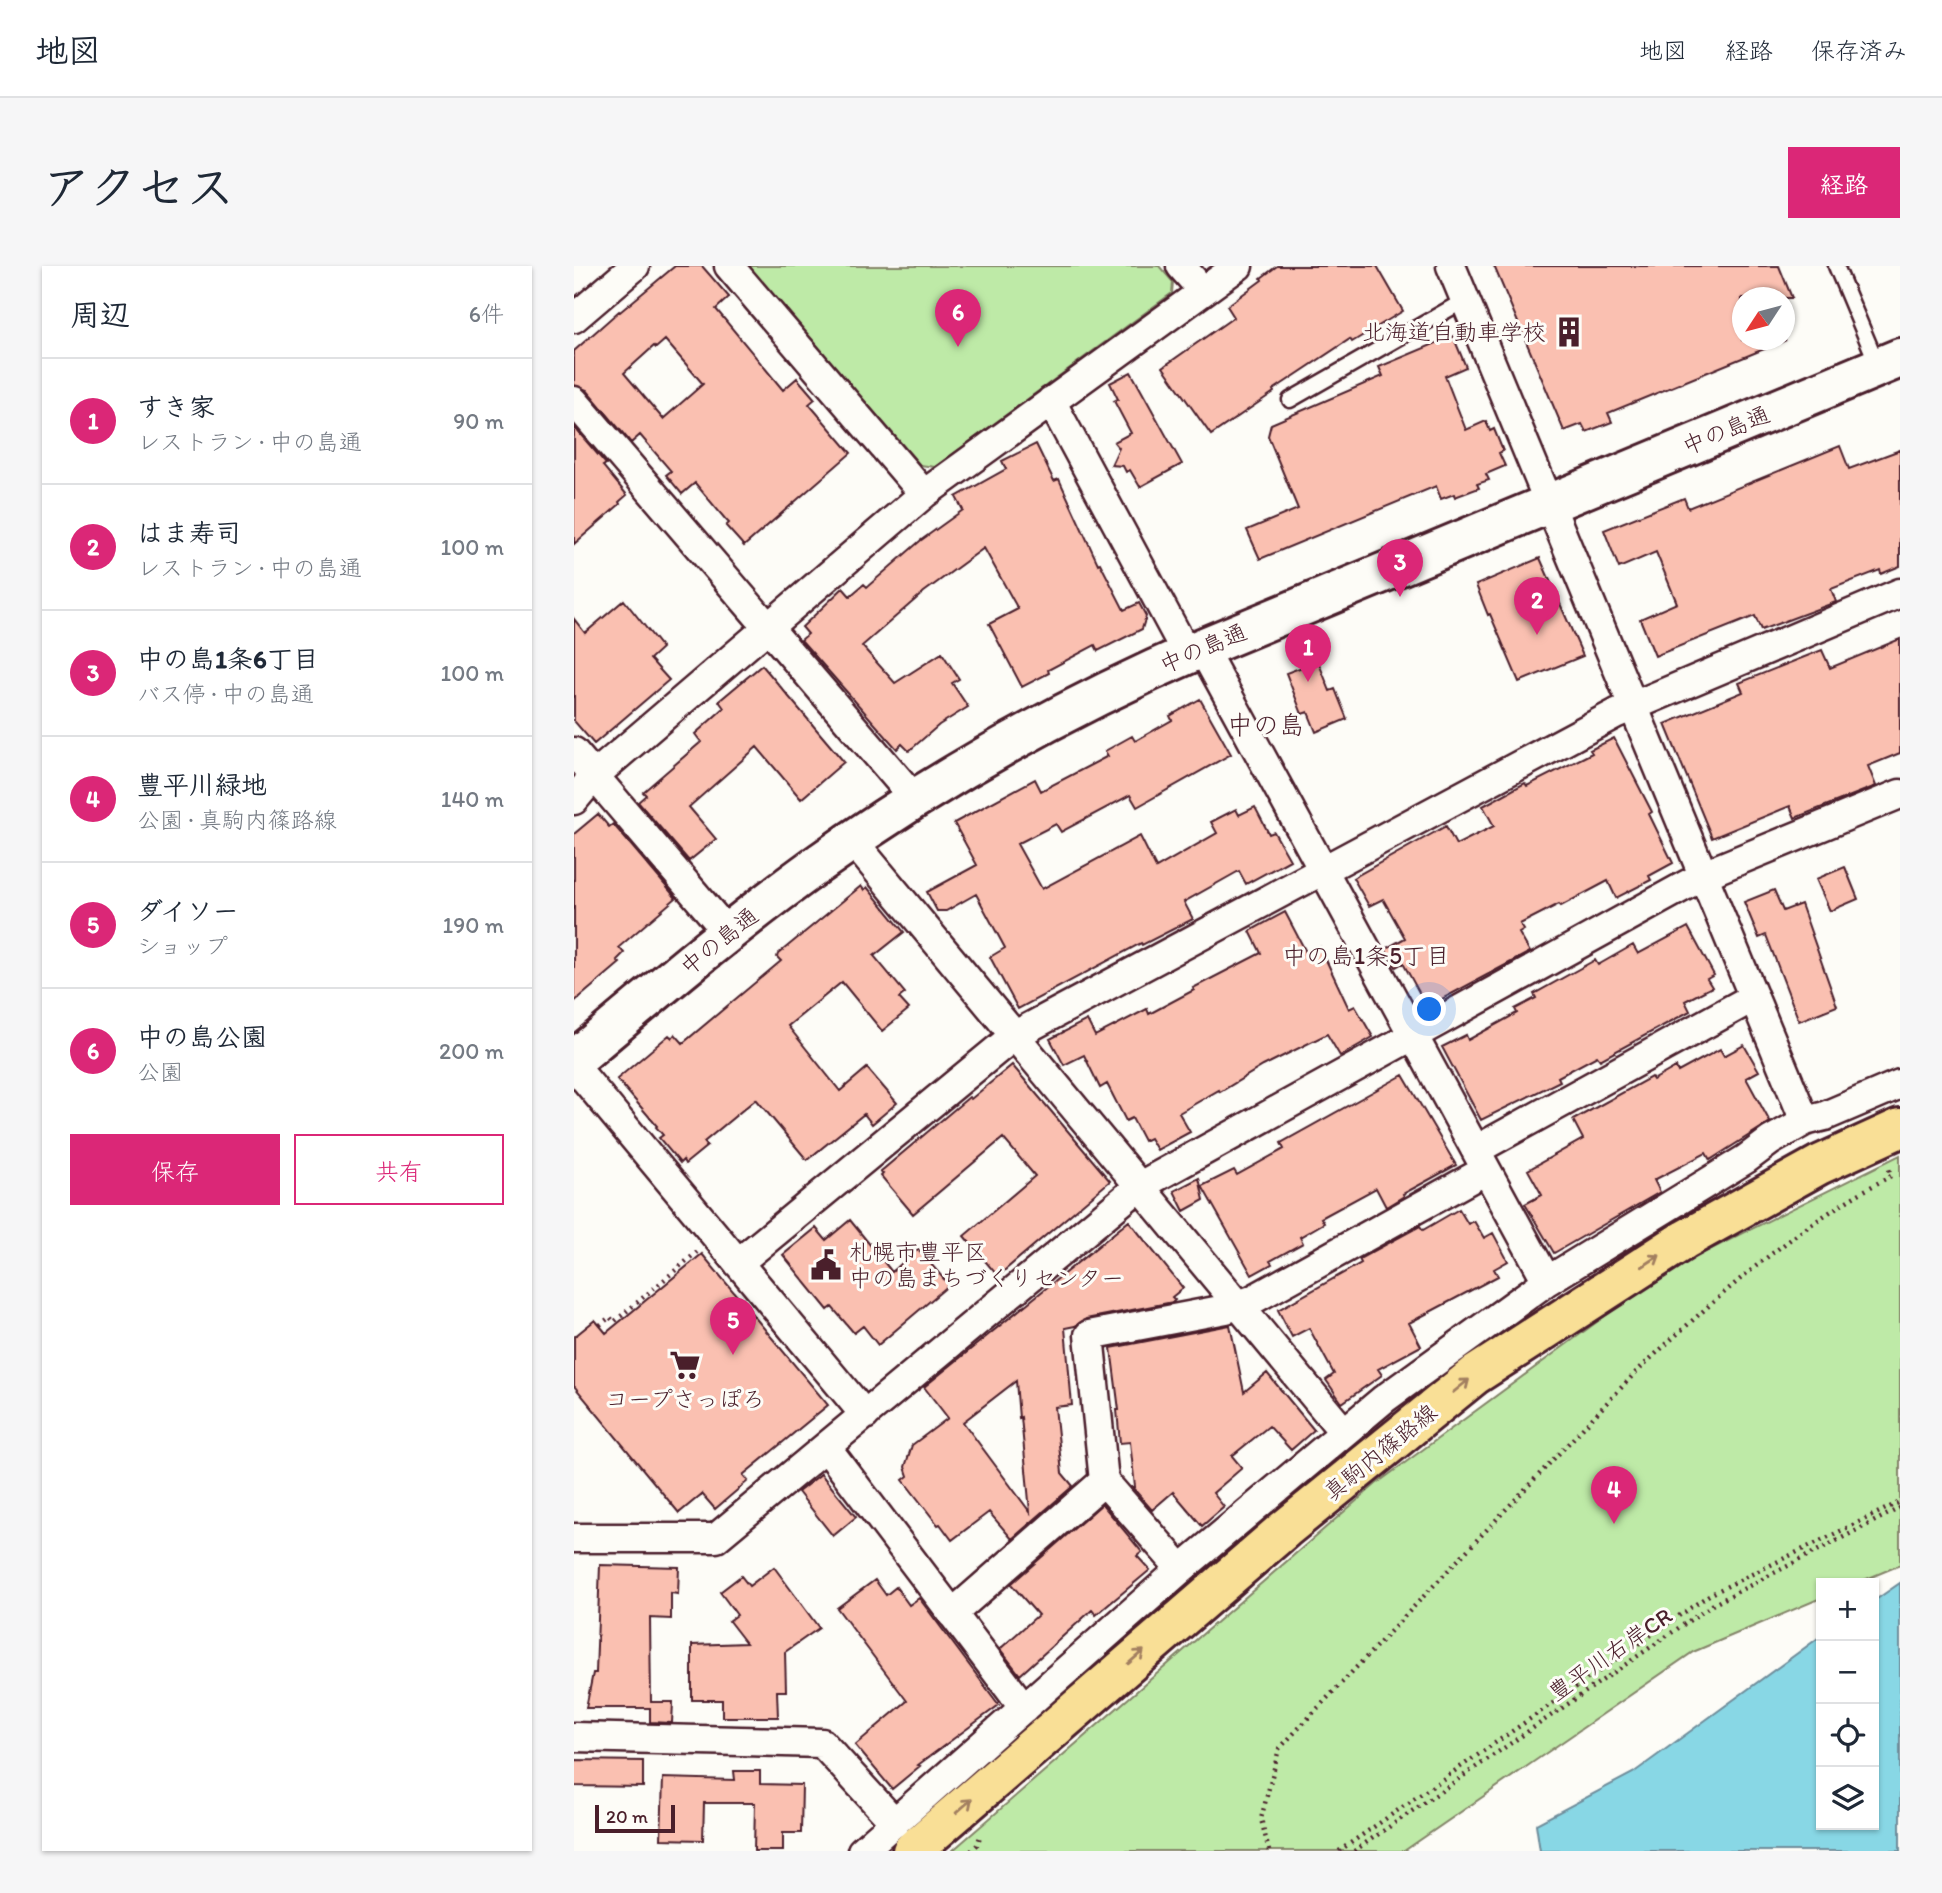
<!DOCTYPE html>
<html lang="ja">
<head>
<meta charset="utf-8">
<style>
  :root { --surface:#fff; --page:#f6f6f7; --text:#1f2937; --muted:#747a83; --line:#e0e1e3; --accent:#db2777 }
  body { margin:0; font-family:Itim,"Klee One",sans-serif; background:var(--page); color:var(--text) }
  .controls { position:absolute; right:21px; bottom:21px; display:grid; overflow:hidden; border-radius:0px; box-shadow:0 2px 5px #0004 }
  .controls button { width:63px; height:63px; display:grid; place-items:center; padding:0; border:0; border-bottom:2px solid var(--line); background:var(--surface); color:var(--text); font:35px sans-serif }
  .compass { position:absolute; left:1158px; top:21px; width:63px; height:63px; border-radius:50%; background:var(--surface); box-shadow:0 2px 5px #0004; rotate:234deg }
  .scale { position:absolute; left:21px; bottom:18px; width:80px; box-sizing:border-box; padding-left:7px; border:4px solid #4a1f2b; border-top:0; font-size:19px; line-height:24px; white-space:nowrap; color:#4a1f2b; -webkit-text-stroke:5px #fdfcf7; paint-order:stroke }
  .you { position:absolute; left:856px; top:744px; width:24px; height:24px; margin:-18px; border:5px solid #fff; border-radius:50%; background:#1a73e8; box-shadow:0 0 0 10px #1a73e833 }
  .badge { display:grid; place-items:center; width:46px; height:46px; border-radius:50%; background:var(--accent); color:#fff; font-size:23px; font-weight:700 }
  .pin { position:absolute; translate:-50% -58px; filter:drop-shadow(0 2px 4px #0008) }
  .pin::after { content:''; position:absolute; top:37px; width:24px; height:21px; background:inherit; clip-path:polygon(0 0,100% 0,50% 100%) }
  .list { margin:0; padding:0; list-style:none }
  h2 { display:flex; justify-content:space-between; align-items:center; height:91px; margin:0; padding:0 28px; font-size:30px }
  h2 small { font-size:23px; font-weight:400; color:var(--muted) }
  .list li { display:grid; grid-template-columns:46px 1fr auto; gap:21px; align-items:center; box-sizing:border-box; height:126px; padding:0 28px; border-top:2px solid var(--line) }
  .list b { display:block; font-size:26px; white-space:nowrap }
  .list p { margin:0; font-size:23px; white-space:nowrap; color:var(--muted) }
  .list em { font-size:23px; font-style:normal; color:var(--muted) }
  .actions { display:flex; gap:14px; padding:21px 28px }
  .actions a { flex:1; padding:16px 0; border:2px solid var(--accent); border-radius:0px; text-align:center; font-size:24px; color:var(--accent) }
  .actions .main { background:var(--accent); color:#fff }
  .icon { flex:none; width:38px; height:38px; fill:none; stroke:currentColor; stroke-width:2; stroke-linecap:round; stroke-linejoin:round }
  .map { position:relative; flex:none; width:1326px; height:1585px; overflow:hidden; border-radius:0px }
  header { display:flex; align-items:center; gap:42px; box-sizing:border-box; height:98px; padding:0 35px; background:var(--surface); border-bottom:2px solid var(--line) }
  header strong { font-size:33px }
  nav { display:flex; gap:38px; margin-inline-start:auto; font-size:24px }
  .intro { display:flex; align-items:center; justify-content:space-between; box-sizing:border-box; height:168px; padding:0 42px }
  h1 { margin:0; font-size:49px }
  .button { padding:18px 32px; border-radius:0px; background:var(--accent); color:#fff; font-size:24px; font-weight:700 }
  main { display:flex; gap:42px; padding:0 42px }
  aside { flex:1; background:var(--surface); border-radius:0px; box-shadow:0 2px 5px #0004 }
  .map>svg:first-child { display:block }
  .green { fill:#beeaa7; stroke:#848469; stroke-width:2 }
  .water { fill:#88d7e5; stroke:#6f8d9b; stroke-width:2 }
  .building { fill:#fac0b1; stroke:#4a1f2b; stroke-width:2; fill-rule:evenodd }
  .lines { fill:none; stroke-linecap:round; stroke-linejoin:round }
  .lane-casing { stroke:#4a1f2b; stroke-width:19 }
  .street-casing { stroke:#4a1f2b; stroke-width:33 }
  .secondary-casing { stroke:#4a1f2b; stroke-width:44 }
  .primary-casing { stroke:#4a1f2b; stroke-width:44 }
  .path { stroke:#4a1f2b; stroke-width:4.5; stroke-dasharray:2 5; stroke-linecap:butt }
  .lane { stroke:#fdfcf7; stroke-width:14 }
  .street { stroke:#fdfcf7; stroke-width:28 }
  .secondary { stroke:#fdfcf7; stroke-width:38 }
  .primary { stroke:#f9df96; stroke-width:38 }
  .oneway { stroke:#a27f60 }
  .labels { text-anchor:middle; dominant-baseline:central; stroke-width:6; stroke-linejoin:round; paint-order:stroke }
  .poi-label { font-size:23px; fill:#4a1f2b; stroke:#fdfcf7; text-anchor:end }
  .street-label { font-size:23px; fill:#4a1f2b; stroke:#fdfcf7 }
  .neighbourhood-label { font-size:24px; fill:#4a1f2b; stroke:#fdfcf7 }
  .quarter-label { font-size:26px; fill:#4a1f2b; stroke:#fdfcf7 }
</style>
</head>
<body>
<header>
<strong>地図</strong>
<nav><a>地図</a><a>経路</a><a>保存済み</a></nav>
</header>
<div class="intro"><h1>アクセス</h1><a class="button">経路</a></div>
<main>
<aside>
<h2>周辺<small>6件</small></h2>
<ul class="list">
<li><span class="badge">1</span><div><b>すき家</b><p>レストラン · 中の島通</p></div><em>90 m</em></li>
<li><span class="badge">2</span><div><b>はま寿司</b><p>レストラン · 中の島通</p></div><em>100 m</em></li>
<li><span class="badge">3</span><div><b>中の島1条6丁目</b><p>バス停 · 中の島通</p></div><em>100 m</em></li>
<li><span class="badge">4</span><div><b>豊平川緑地</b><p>公園 · 真駒内篠路線</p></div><em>140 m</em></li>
<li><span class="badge">5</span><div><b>ダイソー</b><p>ショップ</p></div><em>190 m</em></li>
<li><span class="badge">6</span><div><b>中の島公園</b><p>公園</p></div><em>200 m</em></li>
</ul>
<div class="actions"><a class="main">保存</a><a>共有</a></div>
</aside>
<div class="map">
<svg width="1326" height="1585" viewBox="0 0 1326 1585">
  <rect width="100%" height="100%" fill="#fdfcf7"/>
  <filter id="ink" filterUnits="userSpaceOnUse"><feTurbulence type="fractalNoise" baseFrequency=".0143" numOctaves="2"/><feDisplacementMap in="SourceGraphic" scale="14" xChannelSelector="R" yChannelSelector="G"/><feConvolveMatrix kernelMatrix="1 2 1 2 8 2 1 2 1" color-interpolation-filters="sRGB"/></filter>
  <g filter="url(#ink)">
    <path class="green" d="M174,0H585L599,16L598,27L361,201L346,199Z
      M1326,889V1299L1283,1317H1247V1332L1119,1386L830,1585H378L802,1218L1091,1006Z"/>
    <path class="water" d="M1326,1317V1585H966L962,1558L1059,1507L1247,1370V1559H1300V1335Z"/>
    <path class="building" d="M101,0H128L155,31L142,43L209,124L223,112L241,133L235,138L277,187L170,280L152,260L155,257L152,254L121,217L108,228L92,209L97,205L66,169L57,177L13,124L0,119V85L45,45L46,46ZM91,74L129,118L89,153L50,107L80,80L82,82Z
      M703,0H803L829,45L778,76L776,73L699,124L700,126L637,169L589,101L660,51L653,40L688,14L687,12Z
      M920,0H1205L1218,32H1168V74H1212L1034,147L1038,156L1012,166L1008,158L990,165Z
      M879,70L892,101L871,110L892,164L912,155L916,165L920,163L929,185L925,187L931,200L912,208L915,214L903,218L905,222L881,231L880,228L867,233L862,220L686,293L673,264L724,243L694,170L697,158L809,110L805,101Z
      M557,106L608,198L566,221L556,204L552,206L549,200L537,199L545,182L540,176L557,167L540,135L544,133L536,117Z
      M0,161L32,198L29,200L53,229L45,236L46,238L0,278Z
      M462,178L480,215L485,213L524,298L526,297L550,344L565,337L572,350L568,363L524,385L521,379L474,404L475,407L448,421L415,358L444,343L410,282L350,326L288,380L321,417L368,387L385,413L378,417L394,441L365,459L335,485L328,478L323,483L227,374L234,368L228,361L269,322L276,330L290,318L293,321L346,275L389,244L382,231L432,203L428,195Z
      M1266,180L1275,203L1326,184V300L1307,308L1306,304L1257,323L1262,336L1187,364L1181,350L1081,390L1066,353L1103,337L1082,286L1045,302L1030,264L1110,232L1114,242Z
      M966,292L1009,390L945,416L916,348L914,349L902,319Z
      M50,334L88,382L76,393L95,414L20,478L0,455V353L11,367Z
      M1326,373V487L1294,500L1302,520L1221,552L1216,540L1138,572L1091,458L1169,426L1165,417L1248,384L1256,402Z
      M744,395L756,425L761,423L773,453L742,466L734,446L728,448L712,407Z
      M188,399L270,496L227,533L183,481L115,541L142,573L115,595L64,536L72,529L69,526L127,476L121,468L150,442L145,435Z
      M626,433L657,488L563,541L556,529L487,566L482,558L443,578L468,623L566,570L582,602L643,567L637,556L662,543L665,549L681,541L695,568L700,566L716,594L672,618L665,605L610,636L619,653L568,679L567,677L444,743L416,691L431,682L402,628L372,645H363L353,626L403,599L380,557L461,513L467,525L534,490L531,485L558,470L561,475L598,454L596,450Z
      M1040,472L1078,546L1075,548L1099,597L1075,610L1077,614L1042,632L1034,615L987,640L985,638L946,658L950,664L945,667L956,686L853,741L829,697L822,701L811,683L831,672L809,633L795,640L779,612L872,560L882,579L920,560L909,540L951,517L953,520L1018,487L1016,484Z
      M24,548L35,561L39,558L102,632L45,681L50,687L43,694L46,697L0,736V568Z
      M1271,601L1284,633L1256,645L1242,613Z
      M287,620L290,624L293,621L330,666L300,690L331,727L325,732L335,743L308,765L268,716L214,760L266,825L293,802L323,837L298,858L290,848L233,894L182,833L130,876L133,880L111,898L109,894L106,897L85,872L89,869L82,861L83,860L43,813L95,769L98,772L101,768L109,777L207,695L203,691L204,688Z
      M1200,624L1209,645L1227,638L1263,740L1225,755L1192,669L1185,672L1170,636Z
      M711,646L733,688L746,681L775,743L781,740L799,771L766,790L753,768L689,800L646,826L645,824L605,847L616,866L583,884L576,872L570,875L558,852L552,855L533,818L526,822L510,789L490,799L476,773L513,754L521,770L573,743L575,748L620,724L619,722L687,687L676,665Z
      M1114,661L1140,709L1133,713L1138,721L1111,735L1116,745L1026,794L1023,790L984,811L986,815L907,854L868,781L892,769L894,774L943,747L941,743L962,732L960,728L1021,694L1024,699L1059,679L1064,688Z
      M1170,779L1185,805L1172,812L1196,856L1136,894L1132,887L1080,914L1086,926L980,987L951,938L968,929L954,904L1009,873L999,854L1077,811L1079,814L1102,801L1104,806L1146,783L1150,790Z
      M438,799L536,915L425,1009L422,1008L390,970L461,910L429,872L339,948L307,910L309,908L306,906L395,831L397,833Z
      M829,809L882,899L829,928L830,930L812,941L802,922L747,952L750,957L726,971L729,977L696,995L698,998L678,1009L628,920L660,904L663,909L710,883L707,877Z
      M625,912L630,934L610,945L600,925Z
      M885,943L894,958L900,955L910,972L919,967L934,995L920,1003L924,1010L835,1057L847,1080L804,1103L808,1109L768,1137L752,1114L760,1108L735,1062L718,1071L704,1044L787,997L785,993L846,960L849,964Z
      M276,954L318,1006L344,983L375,1019L304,1079L289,1060L280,1067L258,1041L254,1044L209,989L242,962L252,974Z
      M555,955L609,1022L598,1031L601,1034L599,1036L512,1053L501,1060L491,1062L498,1139L481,1141L488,1207L499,1220L438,1273L415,1246L378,1274L366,1258L364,1259L329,1214L334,1210L331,1201L338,1179L374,1152L350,1121ZM442,1115L445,1152L447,1151L456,1246L389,1156Z
      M128,988L254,1139L169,1209L174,1215L141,1243L128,1228L105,1247L0,1120V1071L21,1054L32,1067Z
      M656,1059L670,1126L693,1107L740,1164L717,1184L695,1160L658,1190L668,1202L639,1227L650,1241L628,1260L599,1226L578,1244L558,1221H561L556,1176L546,1177L543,1144H545L537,1082Z
      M247,1208L282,1251L259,1270L224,1226Z
      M528,1238L568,1286L563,1290L576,1304L522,1349L518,1344L446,1409L426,1383L464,1349L437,1318Z
      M26,1299L105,1301L104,1328L97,1327V1353L76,1352L77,1436H99L98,1457L76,1456V1442H12L19,1407H22Z
      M200,1301L245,1362L211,1386L212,1425H203L204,1451H148V1434H118V1379L172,1377L155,1355L163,1349L146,1326L167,1310L175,1320Z
      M301,1314L312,1329L322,1321L335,1339L345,1332L425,1439L344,1499L346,1500L318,1523L281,1479L333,1435L263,1342Z
      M0,1494L69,1495V1521L0,1520Z
      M160,1505H186V1518L228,1519L227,1567H209V1585H180L181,1537H130L129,1574L87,1573L89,1512L161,1514Z"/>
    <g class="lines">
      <g class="lane-casing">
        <path id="lane" d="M1262,0L1304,100
          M716,134L891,34"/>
      </g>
      <g class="street-casing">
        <path id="street" d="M155,0L350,228
          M607,0L629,25
          M877,0L1231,855
          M0,52L61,0
          M0,135L341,533
          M477,135L613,388
          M628,382L973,1015
          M0,486L154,667
          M0,534L20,510L350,228L664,0
          M278,574L769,1165
          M0,800L291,1149
          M902,884L1180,731
          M164,997L441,769L1043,447L1326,327
          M252,1181L450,1442
          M0,1272H142L566,920L1114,618L1146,602L1326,528
          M607,1303L530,1215L515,1069L652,1043L678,1034L912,904
          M378,1348L530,1215
          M0,1471L248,1477L321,1557
          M288,1585L607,1303L810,1133L973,1015L1172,893L1196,875L1231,855L1251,850L1326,818"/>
      </g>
      <g class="secondary-casing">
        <path id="secondary" d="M0,794C79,728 157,661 240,601C361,514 491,441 628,382L1326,92"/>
      </g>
      <g class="primary-casing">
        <path id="primary" d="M338,1585L711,1263L901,1109L1110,974L1245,899L1326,862"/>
      </g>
      <path class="path" d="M26,1059L36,1051L40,1056L123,986
        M397,1585L403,1579L407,1568
        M695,1585L687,1553L705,1483L1063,1105C1141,1033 1222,959 1317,910L1315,903
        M765,1585L1135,1329L1326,1236
        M780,1585L1138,1339L1326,1242"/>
      <use href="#lane" class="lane"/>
      <use href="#street" class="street"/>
      <use href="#secondary" class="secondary"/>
      <use href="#primary" class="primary"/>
    </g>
    <defs><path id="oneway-shaft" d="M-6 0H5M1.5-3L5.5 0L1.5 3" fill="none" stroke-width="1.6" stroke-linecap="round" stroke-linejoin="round" transform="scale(1.75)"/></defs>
    <g class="oneway">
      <use href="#oneway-shaft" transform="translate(1077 995) rotate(-33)"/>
      <use href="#oneway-shaft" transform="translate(887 1120) rotate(-39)"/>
      <use href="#oneway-shaft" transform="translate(562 1391) rotate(-41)"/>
      <use href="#oneway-shaft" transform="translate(390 1540) rotate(-41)"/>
    </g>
  </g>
  <defs>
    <g id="building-bare" transform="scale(2.415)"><path d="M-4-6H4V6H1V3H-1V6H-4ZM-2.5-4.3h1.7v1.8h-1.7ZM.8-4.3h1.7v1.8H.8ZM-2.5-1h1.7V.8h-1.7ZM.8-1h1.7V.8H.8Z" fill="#4a1f2b" stroke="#fdfcf7" stroke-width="2.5" paint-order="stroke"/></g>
    <g id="civic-bare" transform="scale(2.415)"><path d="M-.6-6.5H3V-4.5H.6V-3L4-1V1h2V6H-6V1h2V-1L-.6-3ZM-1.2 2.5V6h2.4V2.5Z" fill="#4a1f2b" stroke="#fdfcf7" stroke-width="2.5" paint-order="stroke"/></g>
    <g id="supermarket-bare" transform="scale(2.415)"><path d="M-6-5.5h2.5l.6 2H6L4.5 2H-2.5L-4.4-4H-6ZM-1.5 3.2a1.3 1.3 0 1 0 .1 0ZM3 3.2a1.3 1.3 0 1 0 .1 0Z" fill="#4a1f2b" stroke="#fdfcf7" stroke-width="2.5" paint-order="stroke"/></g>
  </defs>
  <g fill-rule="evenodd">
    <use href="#building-bare" x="995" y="66"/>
    <use href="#civic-bare" x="252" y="999"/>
    <use href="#supermarket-bare" x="111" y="1099"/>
  </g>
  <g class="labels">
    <g class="poi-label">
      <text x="972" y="66">北海道自動車学校</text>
      <text x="275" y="986" text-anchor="start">札幌市豊平区<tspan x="275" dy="26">中の島まちづくりセンター</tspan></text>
      <text x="111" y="1133" text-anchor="middle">コープさっぽろ</text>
    </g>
    <g class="street-label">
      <text transform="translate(1152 164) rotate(-22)">中の島通</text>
      <text transform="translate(629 382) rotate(-23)">中の島通</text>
      <text transform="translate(145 675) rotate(-39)">中の島通</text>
      <text transform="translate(806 1186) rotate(-39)">真駒内篠路線</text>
      <text transform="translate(1036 1388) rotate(-35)">豊平川右岸CR</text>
    </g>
    <g class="neighbourhood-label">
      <text x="792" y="689">中の島1条5丁目</text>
    </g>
    <g class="quarter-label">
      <text x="692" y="459">中の島</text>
    </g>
  </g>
</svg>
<div class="controls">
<button>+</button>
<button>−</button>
<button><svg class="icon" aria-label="locate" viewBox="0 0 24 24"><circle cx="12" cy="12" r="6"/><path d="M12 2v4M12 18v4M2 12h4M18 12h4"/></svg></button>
<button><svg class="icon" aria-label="layers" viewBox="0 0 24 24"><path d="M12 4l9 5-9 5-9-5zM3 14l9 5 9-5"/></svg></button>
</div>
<svg class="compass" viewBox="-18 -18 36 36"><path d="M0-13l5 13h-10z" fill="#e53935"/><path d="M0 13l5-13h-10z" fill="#747a83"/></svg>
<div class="scale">20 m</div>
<div class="you"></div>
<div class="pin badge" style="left:734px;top:416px">1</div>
<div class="pin badge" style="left:963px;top:369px">2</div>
<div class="pin badge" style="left:826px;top:331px">3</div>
<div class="pin badge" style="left:1040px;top:1258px">4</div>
<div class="pin badge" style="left:159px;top:1089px">5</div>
<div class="pin badge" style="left:384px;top:81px">6</div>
</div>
</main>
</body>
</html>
